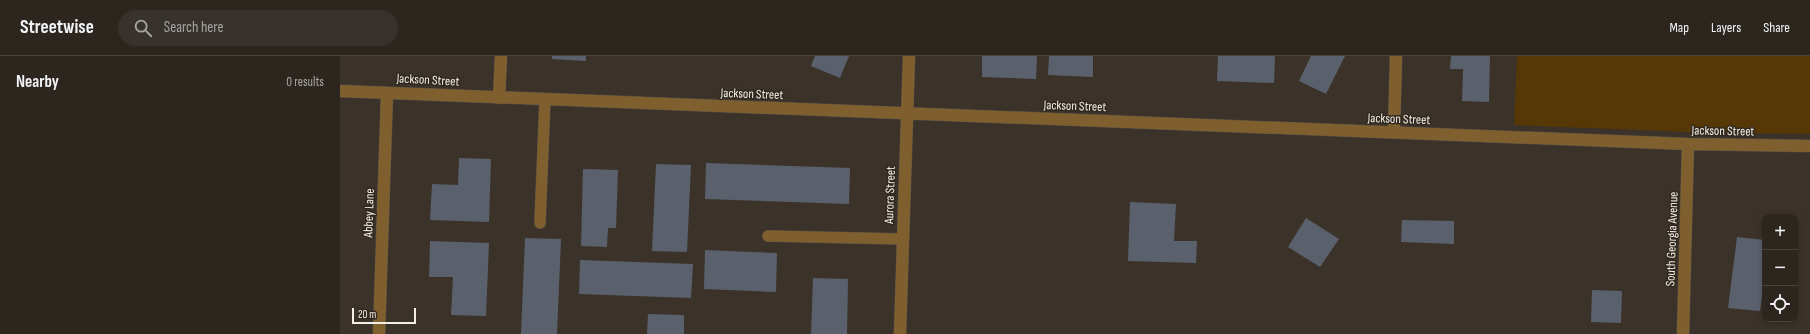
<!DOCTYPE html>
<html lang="en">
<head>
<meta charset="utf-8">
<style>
  :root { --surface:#2c261f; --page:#38322c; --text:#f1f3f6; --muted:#a6a5a4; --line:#48433d }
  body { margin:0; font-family:"Sofia Sans Condensed",sans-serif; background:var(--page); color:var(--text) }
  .controls { position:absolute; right:12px; bottom:12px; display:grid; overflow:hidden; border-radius:8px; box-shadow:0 2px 6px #0003 }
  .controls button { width:36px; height:36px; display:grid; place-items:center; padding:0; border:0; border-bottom:1px solid var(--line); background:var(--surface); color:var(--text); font:20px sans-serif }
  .scale { position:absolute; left:12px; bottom:10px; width:64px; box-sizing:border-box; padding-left:4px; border:2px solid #f3eee7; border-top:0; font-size:11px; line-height:14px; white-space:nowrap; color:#f3eee7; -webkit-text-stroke:3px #31291f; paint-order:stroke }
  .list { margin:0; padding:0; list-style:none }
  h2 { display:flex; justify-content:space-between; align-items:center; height:52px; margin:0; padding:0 16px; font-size:17px }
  h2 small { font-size:13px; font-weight:400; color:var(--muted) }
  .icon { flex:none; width:22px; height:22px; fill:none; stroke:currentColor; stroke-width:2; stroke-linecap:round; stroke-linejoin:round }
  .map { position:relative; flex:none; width:1470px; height:278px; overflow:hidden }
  header { display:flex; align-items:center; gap:24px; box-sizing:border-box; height:56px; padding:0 20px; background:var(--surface); border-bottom:1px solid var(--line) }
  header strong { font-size:19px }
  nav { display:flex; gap:22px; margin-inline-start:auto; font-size:14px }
  .search { width:280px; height:36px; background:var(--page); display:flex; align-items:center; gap:10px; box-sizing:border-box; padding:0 14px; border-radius:22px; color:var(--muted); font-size:15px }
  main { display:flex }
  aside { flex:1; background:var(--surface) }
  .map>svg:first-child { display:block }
  .green { fill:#563806 }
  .building { fill:#5a616d }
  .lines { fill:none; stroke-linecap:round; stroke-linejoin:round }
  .lane-casing { stroke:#585147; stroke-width:12 }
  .street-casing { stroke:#585147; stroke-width:13 }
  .lane { stroke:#805f2e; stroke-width:11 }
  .street { stroke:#805f2e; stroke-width:12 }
  .labels { text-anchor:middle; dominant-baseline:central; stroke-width:3; stroke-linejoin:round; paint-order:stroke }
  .street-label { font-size:13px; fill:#f3eee7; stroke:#31291f }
</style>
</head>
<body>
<header>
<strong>Streetwise</strong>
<div class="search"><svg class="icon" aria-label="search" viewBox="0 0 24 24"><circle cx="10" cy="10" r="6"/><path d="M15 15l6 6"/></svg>Search here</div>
<nav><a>Map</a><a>Layers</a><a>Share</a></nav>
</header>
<main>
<aside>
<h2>Nearby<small>0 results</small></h2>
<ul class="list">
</ul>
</aside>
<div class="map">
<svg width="1470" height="278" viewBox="0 0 1470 278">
  <rect width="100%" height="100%" fill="#3b3329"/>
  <path class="green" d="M1177,0H1470V78L1349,76L1174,69Z"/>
  <path class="building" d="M212,0H246V5L212,3Z
    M475,0H509L500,22L471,10Z
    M642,0H697L696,23L642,21Z
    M709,0H753V21L708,19Z
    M878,0H935L934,27L877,25Z
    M971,0H1005L986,38L959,25Z
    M1111,0H1150L1149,46L1122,45L1123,13H1110Z
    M119,102L151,103L149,166L90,164L92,128L118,129Z
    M366,107L510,112L509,148L365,143Z
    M316,108L351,109L347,196L312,195Z
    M243,113L278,114L276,172H268L267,191L241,190Z
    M790,146L836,148L834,185H857L856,207L788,205Z
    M966,162L999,183L980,211L948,191Z
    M1062,164L1114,165V188L1061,186Z
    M1397,181L1425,184V219L1420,255L1388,252Z
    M185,182L221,183L217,278H181Z
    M90,185L149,187L146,260L111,259L113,221H89Z
    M365,194L437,197L436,236L364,233Z
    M240,204L353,208L351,242L239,238Z
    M473,222L508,223L507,278H471Z
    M1252,234L1282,235L1281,267L1251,266Z
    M308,258L344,259V278H307Z"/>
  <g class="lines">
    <g class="lane-casing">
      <path id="lane" d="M200,167L205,43
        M428,180L563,183"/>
    </g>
    <g class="street-casing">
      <path id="street" d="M0,35L1348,88L1470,90
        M159,42L161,0
        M1054,76L1056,0
        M39,278L47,37
        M560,278L569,0
        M1343,278L1348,88"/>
    </g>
    <use href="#lane" class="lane"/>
    <use href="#street" class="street"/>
  </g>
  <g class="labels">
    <g class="street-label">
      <text transform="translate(88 24) rotate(3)">Jackson Street</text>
      <text transform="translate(412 38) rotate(2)">Jackson Street</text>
      <text transform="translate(735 50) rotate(2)">Jackson Street</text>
      <text transform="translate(1059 63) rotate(2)">Jackson Street</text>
      <text transform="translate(1383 75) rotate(1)">Jackson Street</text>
      <text transform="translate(550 139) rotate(-88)">Aurora Street</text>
      <text transform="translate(29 157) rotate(-88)">Abbey Lane</text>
      <text transform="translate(1332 183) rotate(-88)">South Georgia Avenue</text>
    </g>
  </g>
</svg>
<div class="controls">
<button>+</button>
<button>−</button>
<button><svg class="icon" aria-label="locate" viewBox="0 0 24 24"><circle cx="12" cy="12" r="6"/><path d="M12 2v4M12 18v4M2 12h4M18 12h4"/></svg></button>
</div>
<div class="scale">20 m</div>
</div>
</main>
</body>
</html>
